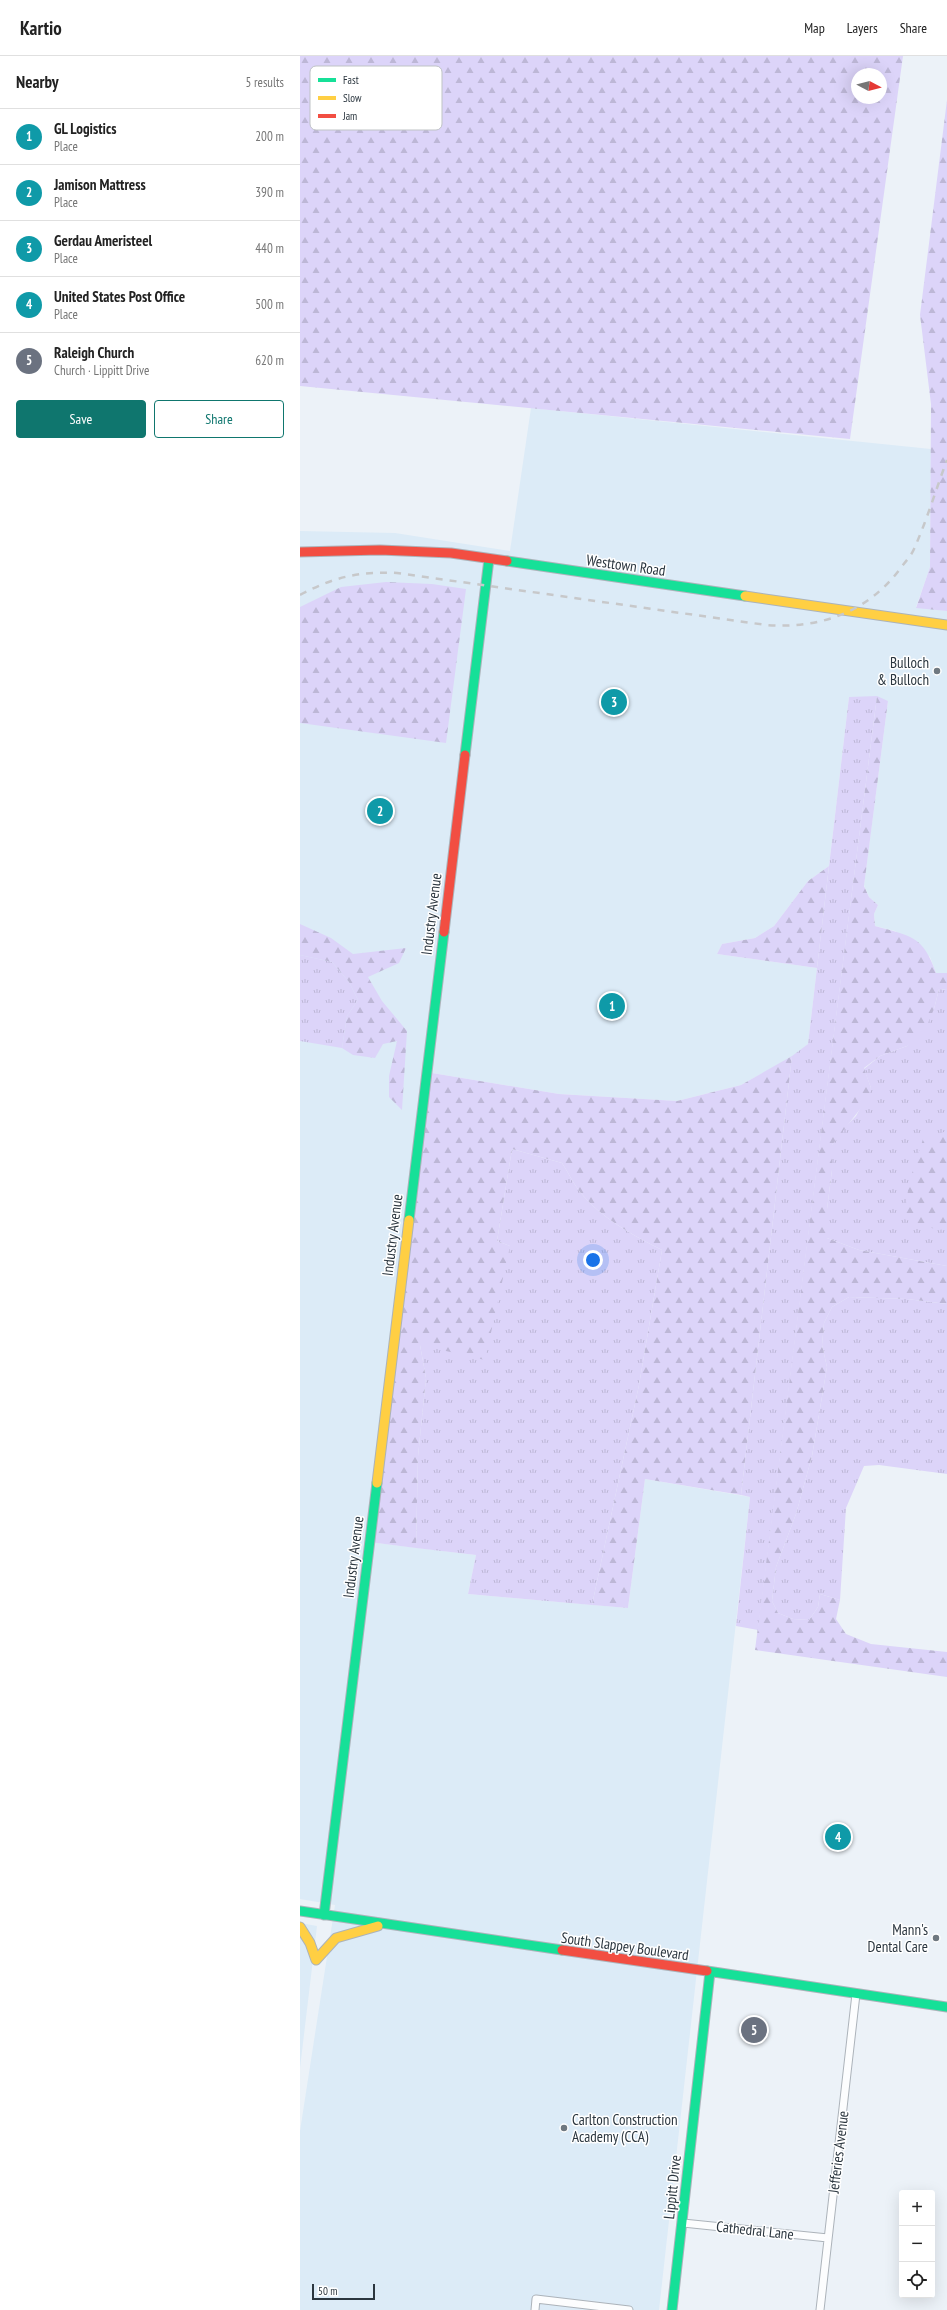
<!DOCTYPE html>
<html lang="en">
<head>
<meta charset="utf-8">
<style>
  :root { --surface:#fff; --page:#f2f2f2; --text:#222; --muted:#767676; --line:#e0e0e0; --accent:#0f766e }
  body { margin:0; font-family:"PT Sans Narrow",sans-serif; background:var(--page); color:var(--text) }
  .controls { position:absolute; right:12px; bottom:12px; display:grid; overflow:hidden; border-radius:4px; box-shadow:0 4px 16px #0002 }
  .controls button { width:36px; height:36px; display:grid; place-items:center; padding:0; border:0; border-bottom:1px solid var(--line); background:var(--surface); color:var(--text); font:20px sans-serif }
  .compass { position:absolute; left:551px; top:12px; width:36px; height:36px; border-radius:50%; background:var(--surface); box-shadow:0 4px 16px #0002; rotate:97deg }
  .scale { position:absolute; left:12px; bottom:10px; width:63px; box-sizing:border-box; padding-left:4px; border:2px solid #2b363f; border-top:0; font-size:11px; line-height:14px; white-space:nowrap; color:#2b363f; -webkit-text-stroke:3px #fff; paint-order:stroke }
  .you { position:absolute; left:293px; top:1204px; width:14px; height:14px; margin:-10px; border:3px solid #fff; border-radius:50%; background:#1a73e8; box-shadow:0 0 0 6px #1a73e833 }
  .badge { display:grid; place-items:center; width:26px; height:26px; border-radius:50%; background:var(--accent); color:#fff; font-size:13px; font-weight:700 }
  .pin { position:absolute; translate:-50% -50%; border:2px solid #fff; box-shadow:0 1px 4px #0006 }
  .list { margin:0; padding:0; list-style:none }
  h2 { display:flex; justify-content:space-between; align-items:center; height:52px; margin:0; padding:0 16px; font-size:17px }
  h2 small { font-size:13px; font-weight:400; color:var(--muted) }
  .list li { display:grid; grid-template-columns:26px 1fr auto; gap:12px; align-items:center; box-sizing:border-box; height:56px; padding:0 16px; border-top:1px solid var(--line) }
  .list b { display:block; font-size:15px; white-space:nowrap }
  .list p { margin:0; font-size:13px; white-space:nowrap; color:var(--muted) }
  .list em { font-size:13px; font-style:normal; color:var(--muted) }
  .actions { display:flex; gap:8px; padding:12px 16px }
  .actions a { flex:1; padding:9px 0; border:1px solid var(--accent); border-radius:4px; text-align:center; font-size:14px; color:var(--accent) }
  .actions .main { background:var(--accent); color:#fff }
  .icon { flex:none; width:22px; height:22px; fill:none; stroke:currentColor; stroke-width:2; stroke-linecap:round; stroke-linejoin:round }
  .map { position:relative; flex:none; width:647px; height:2254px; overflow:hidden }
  header { display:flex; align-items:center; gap:24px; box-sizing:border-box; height:56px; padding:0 20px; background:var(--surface); border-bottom:1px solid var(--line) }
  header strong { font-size:19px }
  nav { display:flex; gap:22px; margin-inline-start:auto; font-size:14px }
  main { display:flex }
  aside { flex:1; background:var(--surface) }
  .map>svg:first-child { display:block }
  .built { fill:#dcebf7 }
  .grass { fill:url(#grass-tufts) }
  .forest { fill:url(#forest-firs); fill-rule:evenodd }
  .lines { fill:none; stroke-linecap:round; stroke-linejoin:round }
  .street-casing { stroke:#acb3ba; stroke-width:9 }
  .fast-casing { stroke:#acb3ba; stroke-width:11 }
  .slow-casing { stroke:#acb3ba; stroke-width:11 }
  .jam-casing { stroke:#acb3ba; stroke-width:11 }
  .street { stroke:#fcfdfe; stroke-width:7 }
  .fast { stroke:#16e098; stroke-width:9 }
  .slow { stroke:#ffcf43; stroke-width:9 }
  .jam { stroke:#f24e42; stroke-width:9 }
  .rail { stroke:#c7c8ca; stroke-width:2.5; stroke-dasharray:7 7; stroke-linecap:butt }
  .poi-dot { fill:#6f7880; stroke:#fff; stroke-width:1.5 }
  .labels { text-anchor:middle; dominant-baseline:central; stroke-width:3; stroke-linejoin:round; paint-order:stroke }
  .street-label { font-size:15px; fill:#2b363f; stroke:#fff }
  .poi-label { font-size:15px; fill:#2b363f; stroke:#fff; text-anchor:end }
  .key { fill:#fff; stroke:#bfc3c5; stroke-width:1 }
  .key-label { font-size:11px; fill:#2b363f }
</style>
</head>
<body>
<header>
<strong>Kartio</strong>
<nav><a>Map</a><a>Layers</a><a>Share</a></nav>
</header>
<main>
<aside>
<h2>Nearby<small>5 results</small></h2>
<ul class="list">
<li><span class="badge" style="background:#0f9aa8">1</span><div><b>GL Logistics</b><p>Place</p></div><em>200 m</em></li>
<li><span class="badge" style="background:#0f9aa8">2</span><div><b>Jamison Mattress</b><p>Place</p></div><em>390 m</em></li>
<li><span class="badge" style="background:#0f9aa8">3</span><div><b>Gerdau Ameristeel</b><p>Place</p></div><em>440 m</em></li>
<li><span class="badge" style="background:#0f9aa8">4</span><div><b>United States Post Office</b><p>Place</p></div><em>500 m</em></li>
<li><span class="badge" style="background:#6b7280">5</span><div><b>Raleigh Church</b><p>Church · Lippitt Drive</p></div><em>620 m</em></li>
</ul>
<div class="actions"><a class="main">Save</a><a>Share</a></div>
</aside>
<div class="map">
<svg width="647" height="2254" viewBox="0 0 647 2254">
  <defs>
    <pattern id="grass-tufts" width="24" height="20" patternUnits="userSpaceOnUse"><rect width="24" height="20" fill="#dcd4f9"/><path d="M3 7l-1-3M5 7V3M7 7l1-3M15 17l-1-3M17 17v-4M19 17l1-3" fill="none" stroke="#bdb7d6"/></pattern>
    <pattern id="forest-firs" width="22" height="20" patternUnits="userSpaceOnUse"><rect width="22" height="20" fill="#dcd4f9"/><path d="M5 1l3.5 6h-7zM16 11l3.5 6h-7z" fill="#bdb7d6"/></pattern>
  </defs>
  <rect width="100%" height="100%" fill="#ecf2f8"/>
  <path class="built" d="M231,352L631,393L630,511L616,551L647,555V917H636L630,901L595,875L575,870L574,858L578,849L569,841L564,829L588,645L549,641L529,810L508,825L474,870L455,882L422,888L417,898L517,912L508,988L497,998L441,1029L377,1045L259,1038L126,1016L69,1486L176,1499L168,1538L328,1552L345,1423L450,1441L359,2254H0V2075L35,1849L0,1843V475L95,477L210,495Z
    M0,1867L17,1870L0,2012Z"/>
  <path class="grass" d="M577,640L458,1574L436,1570L450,1441L441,1439L492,1000L508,988L549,641Z
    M0,899L32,906L49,926L58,944L47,960L42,992L0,985Z
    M639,933L647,934V1210L559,1194L527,1182V1153L532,1114V1089L542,1074L556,1060L571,1032L564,1013L580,1000L607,990L634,953Z
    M212,1093L262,1107C268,1116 273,1127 280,1136C300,1161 334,1180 362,1194L339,1329L292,1549L168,1538L176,1499L116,1492L118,1400L126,1322L120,1289L210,1190L197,1185Z
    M549,1241L607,1243L647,1248V1418L579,1409L564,1410L546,1452L540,1544L520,1538L518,1551L509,1564L493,1563L478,1557L472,1545L476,1511L496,1458L512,1400L527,1311L522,1289L524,1267L532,1251Z"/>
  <path class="forest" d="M0,0H603L550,383L0,330ZM557,18H581V42H557Z
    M647,44V555L616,552L630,511L631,348L620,259Z
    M86,526L132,528L166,533L146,687L0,667V551L41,531Z
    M577,640L588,645L564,830L569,841L578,849L574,858L575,870C610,880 623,879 636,917H647V934L639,933L634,953L623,978L607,990L580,1000L564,1012L571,1032L568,1043L532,1089V1114L527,1153V1182L559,1194L647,1210V1248L607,1243L549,1241L532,1251L524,1267L522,1289L527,1311L512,1400L496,1458L476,1511L472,1545L478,1557L493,1563L509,1564L518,1551L520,1538L540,1544L536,1563L546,1578L571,1588L647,1596V1621L455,1594Z
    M529,810L517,912L417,898L422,888L455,882L474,870L508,825Z
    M0,868L31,882L53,898L106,892L99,907L68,921L82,945L107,975L102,1054L89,1041V1020L97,985L83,988L75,1002L53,999L42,992L47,960L58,944L49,926L32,906L0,899Z
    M492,1000L441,1439L345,1423L328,1552L292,1549L339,1329L362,1194C334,1180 300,1161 280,1136C273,1127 268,1116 262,1107L212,1093L197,1185L210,1190L185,1304L120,1289L126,1322L118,1400L116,1492L69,1486L126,1016L259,1038L377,1045L441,1029Z
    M644,1076L647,1077V1173L638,1174L604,1163L609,1127L623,1083Z"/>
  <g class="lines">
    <g class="street-casing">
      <path id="street" d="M383,2167L528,2182
        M235,2254L236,2243L329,2254
        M520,2254L556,1938"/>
    </g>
    <g class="fast-casing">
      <path id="fast" d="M207,505L445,540
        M165,699L189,503
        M109,1164L144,876
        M0,1855L262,1894
        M24,1859L77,1427
        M407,1915L647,1951
        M372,2254L410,1916"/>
    </g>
    <g class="slow-casing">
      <path id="slow" d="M445,540L647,569
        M77,1427L109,1164
        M0,1871L10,1887L16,1904L36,1882L78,1870"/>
    </g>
    <g class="jam-casing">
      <path id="jam" d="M0,496L80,494L151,497L207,505
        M144,876L165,699
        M262,1894L407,1915"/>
    </g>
    <use href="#street" class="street"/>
    <use href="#fast" class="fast"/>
    <use href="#slow" class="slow"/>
    <use href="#jam" class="jam"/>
    <path class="rail" d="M0,539C34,521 59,515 97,517L466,569C519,573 567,557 600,513C605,506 611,500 614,493C627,464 636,433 647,404"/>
  </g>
  <g class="poi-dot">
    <circle cx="637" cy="615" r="4"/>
    <circle cx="636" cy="1882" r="4"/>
    <circle cx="264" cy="2072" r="4"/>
  </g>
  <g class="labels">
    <g class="street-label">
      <text transform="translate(326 509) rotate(8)">Westtown Road</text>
      <text transform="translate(131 858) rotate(-83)">Industry Avenue</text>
      <text transform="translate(92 1179) rotate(-83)">Industry Avenue</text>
      <text transform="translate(53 1501) rotate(-83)">Industry Avenue</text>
      <text transform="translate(325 1890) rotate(8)">South Slappey Boulevard</text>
      <text transform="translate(538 2096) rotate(-83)">Jefferies Avenue</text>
      <text transform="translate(372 2131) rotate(-84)">Lippitt Drive</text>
      <text transform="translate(455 2174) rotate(6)">Cathedral Lane</text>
    </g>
    <g class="poi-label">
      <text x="629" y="606">Bulloch<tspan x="629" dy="17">&amp; Bulloch</tspan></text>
      <text x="628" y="1873">Mann's<tspan x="628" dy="17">Dental Care</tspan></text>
      <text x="272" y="2063" text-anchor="start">Carlton Construction<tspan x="272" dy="17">Academy (CCA)</tspan></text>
    </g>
  </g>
  <rect x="10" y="10" width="132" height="64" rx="6" class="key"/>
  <rect x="18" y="22" width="18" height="4" fill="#16e098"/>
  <rect x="18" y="40" width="18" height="4" fill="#ffcf43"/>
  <rect x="18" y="58" width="18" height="4" fill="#f24e42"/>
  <g class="key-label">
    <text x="43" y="28">Fast</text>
    <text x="43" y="46">Slow</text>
    <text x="43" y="64">Jam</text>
  </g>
</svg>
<div class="controls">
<button>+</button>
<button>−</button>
<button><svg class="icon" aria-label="locate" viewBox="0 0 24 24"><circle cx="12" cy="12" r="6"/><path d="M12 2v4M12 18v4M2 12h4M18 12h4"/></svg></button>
</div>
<svg class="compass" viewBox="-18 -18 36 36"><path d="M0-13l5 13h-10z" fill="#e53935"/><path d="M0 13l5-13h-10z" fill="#767676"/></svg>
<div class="scale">50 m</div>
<div class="you"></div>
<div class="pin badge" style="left:312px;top:950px;background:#0f9aa8">1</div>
<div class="pin badge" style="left:80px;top:755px;background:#0f9aa8">2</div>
<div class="pin badge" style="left:314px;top:646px;background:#0f9aa8">3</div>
<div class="pin badge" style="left:538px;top:1781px;background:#0f9aa8">4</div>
<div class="pin badge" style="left:454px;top:1974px;background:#6b7280">5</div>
</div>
</main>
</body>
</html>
